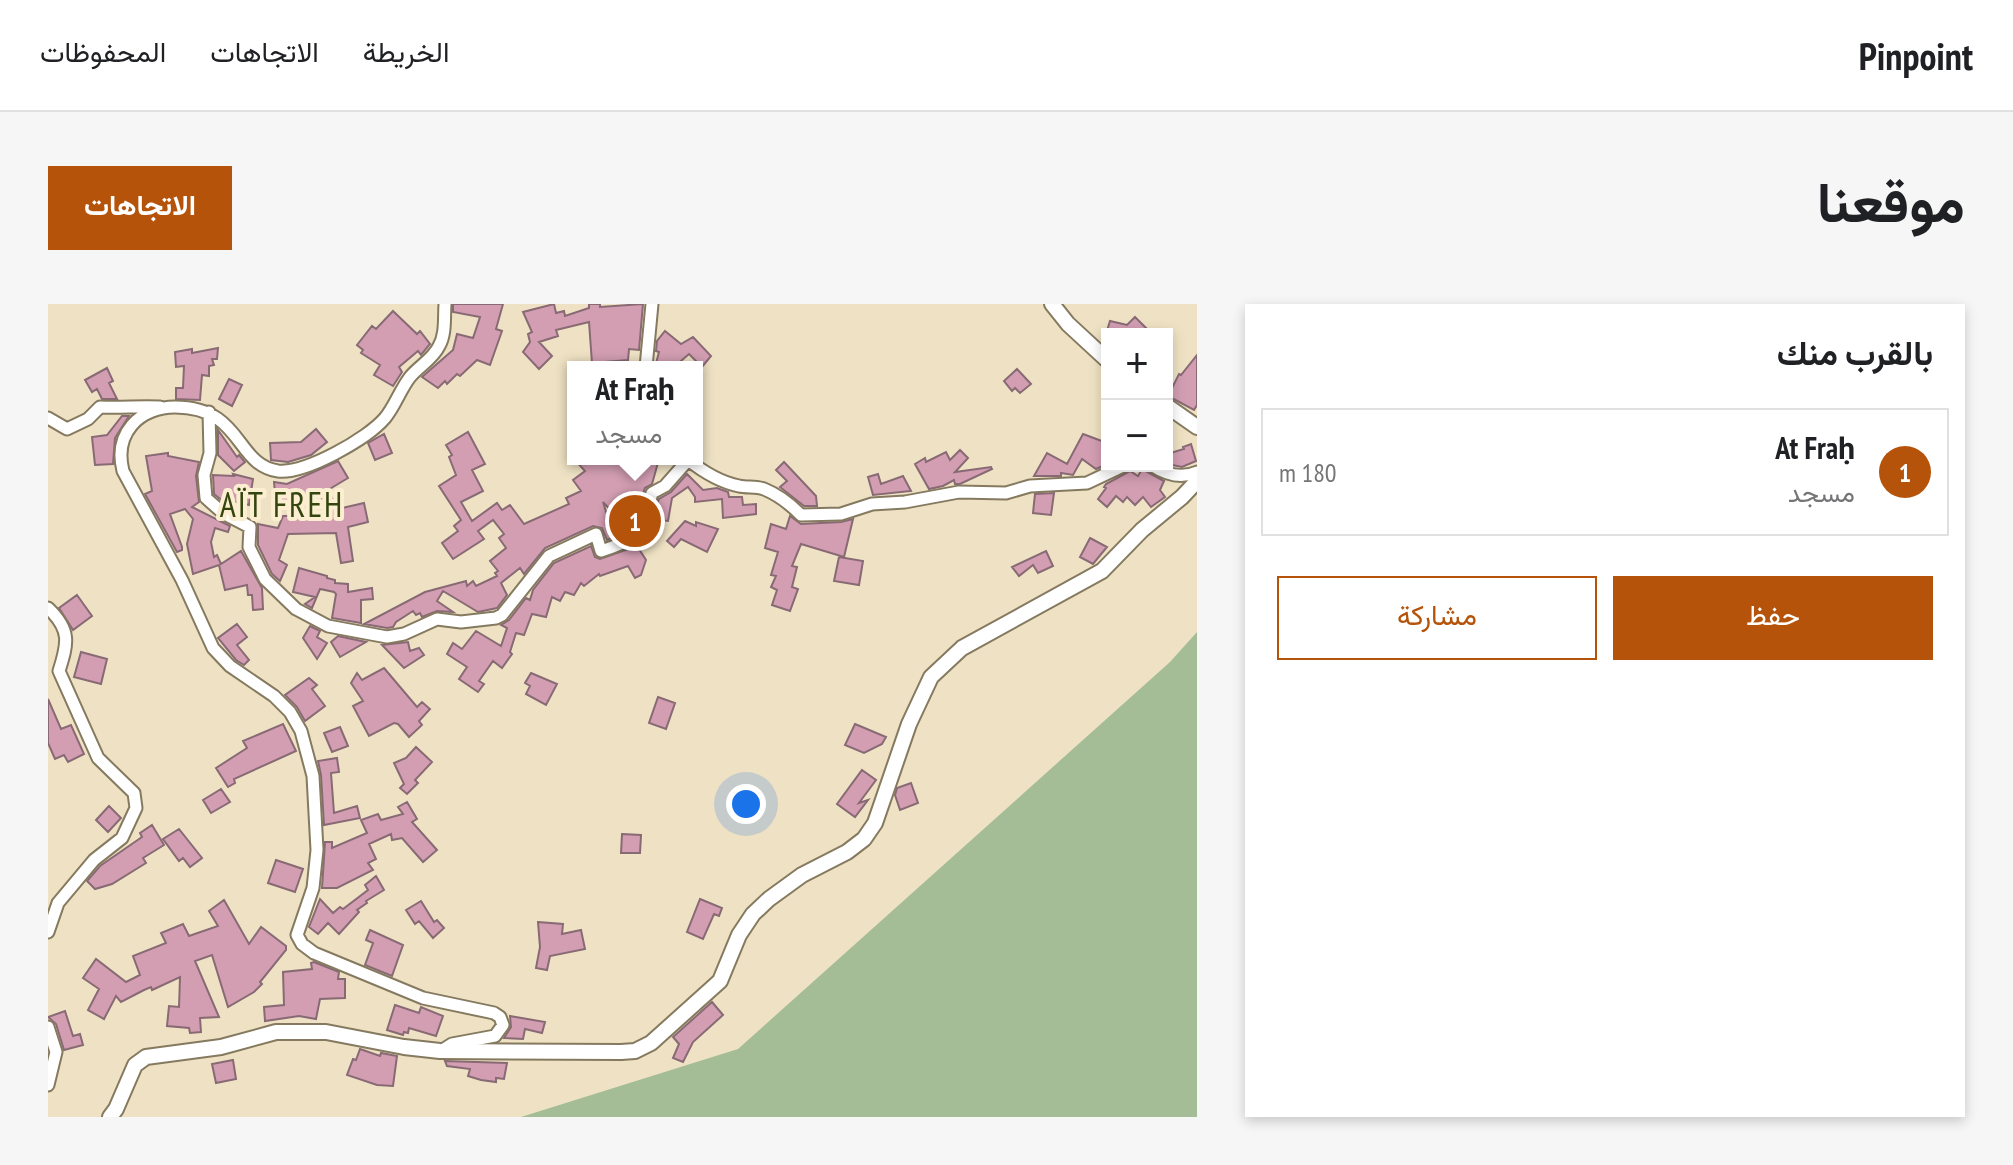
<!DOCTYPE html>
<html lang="ar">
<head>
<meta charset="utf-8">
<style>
  :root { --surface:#fff; --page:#f6f6f6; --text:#202124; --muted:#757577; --line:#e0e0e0; --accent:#b45309 }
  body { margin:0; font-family:"PT Sans Narrow",Vazirmatn,sans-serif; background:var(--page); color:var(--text); direction:rtl }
  .controls { position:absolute; right:24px; top:24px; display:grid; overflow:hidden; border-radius:0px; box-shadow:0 4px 12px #0003 }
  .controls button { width:72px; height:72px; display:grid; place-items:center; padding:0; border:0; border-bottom:2px solid var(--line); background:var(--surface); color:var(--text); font:40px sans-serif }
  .you { position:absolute; left:698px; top:500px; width:28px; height:28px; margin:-20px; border:6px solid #fff; border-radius:50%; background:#1a73e8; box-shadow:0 0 0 12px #1a73e833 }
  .badge { display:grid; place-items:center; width:52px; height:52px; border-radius:50%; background:var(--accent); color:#fff; font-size:26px; font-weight:700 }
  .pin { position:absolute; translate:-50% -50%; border:4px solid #fff; box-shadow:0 2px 8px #0006 }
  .popup { position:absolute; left:519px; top:57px; width:136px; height:104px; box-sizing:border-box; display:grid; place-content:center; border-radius:0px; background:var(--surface); filter:drop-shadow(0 2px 6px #0005); font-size:26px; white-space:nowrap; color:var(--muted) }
  .popup b { font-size:30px; color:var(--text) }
  .popup::after { content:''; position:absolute; left:50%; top:100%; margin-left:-16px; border:16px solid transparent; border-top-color:var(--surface) }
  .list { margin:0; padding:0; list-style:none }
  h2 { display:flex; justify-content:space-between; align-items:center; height:104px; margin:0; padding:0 32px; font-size:34px }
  h2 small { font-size:26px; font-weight:400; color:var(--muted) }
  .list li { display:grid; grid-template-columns:52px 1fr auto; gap:24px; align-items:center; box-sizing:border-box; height:128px; margin:0 16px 16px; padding:0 16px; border:2px solid var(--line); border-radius:0px }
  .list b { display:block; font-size:30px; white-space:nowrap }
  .list p { margin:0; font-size:26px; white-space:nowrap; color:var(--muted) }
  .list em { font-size:26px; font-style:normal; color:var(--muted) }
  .actions { display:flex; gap:16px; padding:24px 32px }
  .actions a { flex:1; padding:18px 0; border:2px solid var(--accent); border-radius:0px; text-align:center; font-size:28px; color:var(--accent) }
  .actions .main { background:var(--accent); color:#fff }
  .map { position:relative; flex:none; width:1149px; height:813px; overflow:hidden; direction:ltr; border-radius:0px }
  header { display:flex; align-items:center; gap:48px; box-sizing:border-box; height:112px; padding:0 40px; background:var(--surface); border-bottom:2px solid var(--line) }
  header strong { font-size:38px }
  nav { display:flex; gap:44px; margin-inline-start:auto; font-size:28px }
  .intro { display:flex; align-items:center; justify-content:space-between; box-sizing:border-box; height:192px; padding:0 48px }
  h1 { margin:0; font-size:56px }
  .button { padding:20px 36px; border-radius:0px; background:var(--accent); color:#fff; font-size:28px; font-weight:700 }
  main { display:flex; gap:48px; padding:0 48px }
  aside { flex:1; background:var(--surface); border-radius:0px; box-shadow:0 4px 12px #0003 }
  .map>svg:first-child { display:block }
  .green { fill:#a4bd96 }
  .building { fill:#d39eb2; stroke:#886a75; stroke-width:2 }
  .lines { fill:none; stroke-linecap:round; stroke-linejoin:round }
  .minor-casing { stroke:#857a5f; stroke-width:15 }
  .major-casing { stroke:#857a5f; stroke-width:18 }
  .minor { stroke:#fff; stroke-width:11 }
  .major { stroke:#fff; stroke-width:14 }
  .labels { text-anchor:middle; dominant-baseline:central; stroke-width:8; stroke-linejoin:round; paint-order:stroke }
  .quarter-label { font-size:34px; letter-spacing:2px; fill:#34450f; stroke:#fcefd1 }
</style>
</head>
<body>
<header>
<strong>Pinpoint</strong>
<nav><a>الخريطة</a><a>الاتجاهات</a><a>المحفوظات</a></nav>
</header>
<div class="intro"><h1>موقعنا</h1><a class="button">الاتجاهات</a></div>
<main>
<aside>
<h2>بالقرب منك<small></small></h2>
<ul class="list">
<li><span class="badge">1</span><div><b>At Fraḥ</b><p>مسجد</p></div><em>180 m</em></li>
</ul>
<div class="actions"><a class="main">حفظ</a><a>مشاركة</a></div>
</aside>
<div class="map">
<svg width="1149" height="813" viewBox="0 0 1149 813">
  <rect width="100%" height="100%" fill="#efe2c4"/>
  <path class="green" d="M1149,328V813H473L690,745L1122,358Z"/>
  <path class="building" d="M405,0H455L448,25L454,27L442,61L429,56L412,72L409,70L399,80L397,77L390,84L374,73L405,46L409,30L425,34L432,13L405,8Z
    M506,0L508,9L516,7L517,12L541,4V0H552V3L595,0L591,46L581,45L580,56L544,59L541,18L508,26L510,32L491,38L504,52L491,65L475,48L482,38L480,30L484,28L475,8Z
    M345,7L369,30L372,27L382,40L373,51L370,47L351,63L354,68L345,82L326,71L332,61L313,49L315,46L309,41L324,22L328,25Z
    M1087,13L1099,25V30H1058L1062,17L1079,21Z
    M617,27L633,40L645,33L663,52L654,63L641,50L626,63H607L611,48L608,47L609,37Z
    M170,44L169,55H164L166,61L161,62V72L154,71L152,96L128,95V84H135L136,62L128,63L127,48L144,45V49Z
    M1149,51V101L1146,106L1120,92L1131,70L1133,71Z
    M59,64L65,77L61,79L69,95H54L49,85L44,88L37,76Z
    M969,65L983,80L972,89L967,84L964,87L956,77Z
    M181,75L194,81L184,102L171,95Z
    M74,112H81L67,134L65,160L47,161L44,133L59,131Z
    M268,125L279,138L263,151L240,158L223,156L222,139L253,138Z
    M170,126L189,153L191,151L197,158L186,167L170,151Z
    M420,128L437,160L424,166L435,187L413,198L424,217L449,199L454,206L462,201L476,220L521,200L518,194L533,187L525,176L537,167L526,155H611L604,180L597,184L586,217L580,225L555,198L566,233L559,236L554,224L545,222L497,244L476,270L472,264L453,279L459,291L449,304L430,308L395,287L389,297L405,308L389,307L374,313L372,309L368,311L365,307L348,318L345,323L339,324L316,320L377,288L418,277L419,282L425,277L428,282L449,272L447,269L450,267L442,257L458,244L451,234L456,230L445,216L430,227L436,235L405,255L394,239L410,227L406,222L413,216L391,182L408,171L401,153L404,151L398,141Z
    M336,130L344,149L327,156L320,139Z
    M1035,130L1059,139L1057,161L1048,165L1034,155L1025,171L1013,169V172H986L999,149L1019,160Z
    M1143,140L1148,157L1134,163L1119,160V150L1136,145L1135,143Z
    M912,146L920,154L907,168L943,163L944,165L912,180H907L906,176L895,182L881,185L867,160L877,154L878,158L898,148L902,156Z
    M120,149V152L151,158L148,172L151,198L144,203L182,222L180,228L167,224L163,238L166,253L169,251L173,260L193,247L214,284L215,305L205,306L204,291H200L199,281L177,286L171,261L145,270L139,240L145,215L137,205L122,210L134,243V246L129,248L97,190L104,187L98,152Z
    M290,157L300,174L280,186L290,205L316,199L320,218L300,223L305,257L293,259L288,229L240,230L231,256L239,261L232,277L224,270L210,241V220L230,224L235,212L283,211L272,191L238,202L239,199L228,200L226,178L239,180Z
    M736,158L768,192L769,202H756L732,183L739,177L728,166Z
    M1094,165L1116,177L1112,186L1117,193L1103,203L1095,193L1087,201L1079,193L1075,198L1068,192L1059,203L1050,195L1058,184L1056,183L1058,180L1082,167L1090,172Z
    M185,170L205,175L201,201L184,197L183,204L166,190L165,171L186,172Z
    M639,170L655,186L669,184L680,188L681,193H694L695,201L708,200V210L675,214L674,195L647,198V193L640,183L624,194L620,217L612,216L607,229L602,227L594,238L611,195L623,188Z
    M830,170L833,180L855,172L863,187L825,191L820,173Z
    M1006,189L1003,211L985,209L987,190Z
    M742,212L753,220L793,218L805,215L796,253L753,240L744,262L749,263L744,283L750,285L742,307L724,301L729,286L723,283L728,272L723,271L730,248L717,244L723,220L738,225Z
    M637,217L648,222V218L670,225L659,248L633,235L626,243L619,237Z
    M1042,234L1059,243L1045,260L1032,253Z
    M543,242L547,253L552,255L589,242L598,256L593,271L587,274L580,262L552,272L551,270L536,282L533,279L526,291L517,288L512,297L504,293L498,313L484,310L476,331L468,329L462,348L464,350L454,364L445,357L431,377L436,380L430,388L411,375L419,363L399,350L405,339L414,345L428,327L453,342L459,324L453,321L461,316L478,294L482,296L485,286L506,259Z
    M998,247L1005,262L990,269L985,261L971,272L964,263Z
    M791,253L815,257L811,281L786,277Z
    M251,264L279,272V274L287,276V279L300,280V288L324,284L325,295L313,296V319L284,314L288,290L286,288L272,285L264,304L257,300L267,293L245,288Z
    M29,291L44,312L25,326L11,304Z
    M189,320L199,333L189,341L201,356L196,361L188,356L170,334Z
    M262,322L272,327L269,333L279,339L269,355L255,334Z
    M290,332L318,338L292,353L283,338Z
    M360,338L362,347L371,344L376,351L356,364L334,341Z
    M33,348L59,355L53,380L26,373Z
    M336,364L369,403L374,398L382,405L371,417L374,421L361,433L350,420L346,419L321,432L305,402L315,397L303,379L309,369L314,376Z
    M483,369L509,380L498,401L478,390L482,382L477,379Z
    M261,374L269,381L264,385L277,402L257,417L249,403L237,391Z
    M610,393L627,399L618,425L601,419Z
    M0,395L13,425L23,421L36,450L20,458L16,451L7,455L0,439Z
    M235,420L248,447L186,475L187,479L180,483L168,464L199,444L195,437Z
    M807,420L838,433L834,440L816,449L797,441Z
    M292,423L300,442L284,448L276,429Z
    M368,443L384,458L367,476L370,479L359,490L352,484L356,480L346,459L358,454Z
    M289,454L291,468L283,469L286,509L309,502L312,514L276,521L273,471L270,457Z
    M814,466L828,476L811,499L820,496L807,513L789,500Z
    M863,479L870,499L852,506L847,491L849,484Z
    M173,485L182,498L163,509L155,496Z
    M359,498L369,515L364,518L389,546L375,558L354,534L344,536L343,530L321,540L328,555L320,559L325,566L289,584H274L277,538H284V544L319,529L313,516L330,510L333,516L355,510L350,503Z
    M61,502L73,514L60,528L48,516Z
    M104,521L116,541L95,554L98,559L64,580L47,585L39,577L52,562L94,533L92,529Z
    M131,525L154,554L142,563L135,554L131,557L115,535Z
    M574,530L593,531L592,549H573Z
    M228,556L255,565L247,588L220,579Z
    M328,572L336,586L318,597L319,599L309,606L311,608L291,630L280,619L270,630L261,623L272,595L285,609L292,603L295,605L320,586L317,581Z
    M652,595L674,604L671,612L666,610L655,635L639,628Z
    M176,596L201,640L213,623L238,642V646L212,678L214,680L206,688L180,703L164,651L147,657L171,713L152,714L153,728L142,729L141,724L119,722L121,702L131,703L132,673L104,686L103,683L96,686L73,698L68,692L56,715L40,706L51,685L35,674L48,655L78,678L92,671L85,652L118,639L113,629L135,620L141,632L170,622L161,607Z
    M373,597L386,618L389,616L396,624L385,634L371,617L367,620L358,606Z
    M490,618L515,620L514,630L533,626L537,645L502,652L499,666L488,664L492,643Z
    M322,626L355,641L344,672L317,661L325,639L318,636Z
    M266,658L291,668L290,675H297V694L272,695L268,715L251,712L217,717L216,703L236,701L235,668L264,665L263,659Z
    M664,698L675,711L645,738L635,758L625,754L631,740L625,733Z
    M347,701L371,709L373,703L395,712L388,732L361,724L360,729L356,728L355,731L339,726Z
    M17,707L25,732L32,730L35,741L16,746L8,720L0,713Z
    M462,712L497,718L494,729L477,725L475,735L456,734L463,723Z
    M312,745L332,752L333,749L349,752L345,782L329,781L299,771L305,755L308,756Z
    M185,756L188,775L168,779L164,760Z
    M397,757L459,759L456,775L448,774V778L433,776L420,772L422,765L399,762Z"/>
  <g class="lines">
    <g class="minor-casing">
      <path id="minor" d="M598,63L604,0
        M161,108L162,149L156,171L158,194L175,209L202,223L201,243L217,275L248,305L280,322L339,333L356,330L389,315L413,318L448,314L454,311L501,252L548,230L553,247C593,234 593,228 604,189L617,182L640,156
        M0,114L19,125L40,115L52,103C73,104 91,102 112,103
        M639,155C654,167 671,178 691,182C699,184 708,182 716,185C731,191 742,200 753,211L793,210L824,200L857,198L911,188L958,189L982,182L1039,179L1075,162
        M1105,162C1119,171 1133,175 1149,168
        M0,304C23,326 20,339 11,367L50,454L86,489L88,504L74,534L46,556L10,599L0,628
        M0,723L8,748L0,781
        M393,747L404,740L447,732L455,721L452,713L446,709L375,694L266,649L254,640L249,631L265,584L269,546L265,472L253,427L242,408L226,392L182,362L165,344L134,276L75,167C71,151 72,135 84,121C94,109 111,103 127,103C195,103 187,161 230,167C257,170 319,135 337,114C347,102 352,86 362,73C371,62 385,55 391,42C398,30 396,14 397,0"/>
    </g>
    <g class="major-casing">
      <path id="major" d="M1004,0L1020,20L1059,56
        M1119,102L1149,123
        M62,813L68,805L87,761L98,753L173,743L228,728H278L356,743L392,747L573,748L587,747L603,739L672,677L691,631L705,610L721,595L754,571L799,548L816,535L827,519L861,420L883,373L914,344L1054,267L1094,226L1134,193L1149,177"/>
    </g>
    <use href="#minor" class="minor"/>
    <use href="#major" class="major"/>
  </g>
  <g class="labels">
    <g class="quarter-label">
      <text x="234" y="200">AÏT FREH</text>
    </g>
  </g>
</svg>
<div class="controls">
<button>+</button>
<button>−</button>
</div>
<div class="you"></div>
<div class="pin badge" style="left:587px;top:217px">1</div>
<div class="popup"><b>At Fraḥ</b>مسجد</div>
</div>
</main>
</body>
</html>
